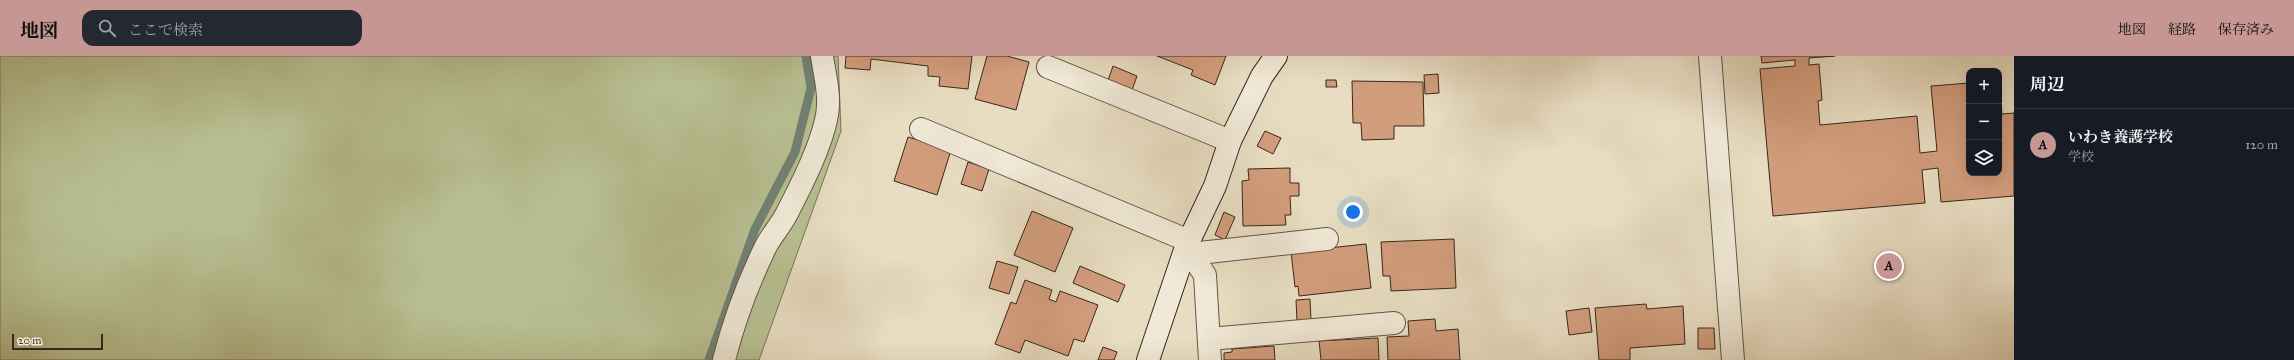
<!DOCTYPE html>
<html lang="ja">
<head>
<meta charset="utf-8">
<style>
  :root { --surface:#171b24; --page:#242831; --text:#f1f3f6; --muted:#9ea1a6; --line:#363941; --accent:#c59692 }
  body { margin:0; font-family:"IM FELL Great Primer","Noto Serif JP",serif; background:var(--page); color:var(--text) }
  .controls { position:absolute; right:12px; top:12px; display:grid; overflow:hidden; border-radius:8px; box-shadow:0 4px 16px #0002 }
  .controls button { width:36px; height:36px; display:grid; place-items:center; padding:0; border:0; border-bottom:1px solid var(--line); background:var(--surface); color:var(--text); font:20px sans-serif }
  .scale { position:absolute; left:12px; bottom:10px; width:91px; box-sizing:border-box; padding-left:4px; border:2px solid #37281c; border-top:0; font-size:11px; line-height:14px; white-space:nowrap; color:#37281c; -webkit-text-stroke:3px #f0e9d7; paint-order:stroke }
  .you { position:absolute; left:1353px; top:156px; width:14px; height:14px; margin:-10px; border:3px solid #fff; border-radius:50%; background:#1a73e8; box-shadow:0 0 0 6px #1a73e833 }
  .badge { display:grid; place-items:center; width:26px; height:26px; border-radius:50%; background:var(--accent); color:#111; font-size:13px; font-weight:700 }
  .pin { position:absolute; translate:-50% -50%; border:2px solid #fff; box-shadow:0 1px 4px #0006 }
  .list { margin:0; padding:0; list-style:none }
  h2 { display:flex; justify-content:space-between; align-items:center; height:52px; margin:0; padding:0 16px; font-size:17px }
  h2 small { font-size:13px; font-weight:400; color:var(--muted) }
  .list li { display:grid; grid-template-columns:26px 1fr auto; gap:12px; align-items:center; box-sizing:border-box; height:72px; padding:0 16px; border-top:1px solid var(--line) }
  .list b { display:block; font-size:15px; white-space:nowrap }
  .list p { margin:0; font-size:13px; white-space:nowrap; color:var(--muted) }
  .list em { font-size:13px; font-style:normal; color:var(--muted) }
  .icon { flex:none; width:22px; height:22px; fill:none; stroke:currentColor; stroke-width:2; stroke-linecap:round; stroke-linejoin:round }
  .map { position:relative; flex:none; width:2014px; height:304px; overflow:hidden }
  header { display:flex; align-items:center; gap:24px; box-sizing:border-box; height:56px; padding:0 20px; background:var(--accent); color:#111 }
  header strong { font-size:19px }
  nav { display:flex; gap:22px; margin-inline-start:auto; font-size:14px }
  .search { width:280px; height:36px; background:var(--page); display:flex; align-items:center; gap:10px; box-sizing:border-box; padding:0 14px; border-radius:12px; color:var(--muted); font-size:15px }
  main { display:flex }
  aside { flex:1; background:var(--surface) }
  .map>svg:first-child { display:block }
  .green { fill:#b8c092; stroke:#787457 }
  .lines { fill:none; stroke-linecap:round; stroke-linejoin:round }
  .stream { stroke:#718174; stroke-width:9 }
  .building { fill:#d29d7c; stroke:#37281c }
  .street-casing { stroke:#635546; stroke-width:24 }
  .secondary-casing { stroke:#37281c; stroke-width:24 }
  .street { stroke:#f0e9d7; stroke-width:22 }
  .secondary { stroke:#f0e9d7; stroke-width:22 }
</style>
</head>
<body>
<header>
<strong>地図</strong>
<div class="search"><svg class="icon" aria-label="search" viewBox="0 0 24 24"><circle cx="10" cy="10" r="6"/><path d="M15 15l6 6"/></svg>ここで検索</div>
<nav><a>地図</a><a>経路</a><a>保存済み</a></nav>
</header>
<main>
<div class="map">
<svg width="2014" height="304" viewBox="0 0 2014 304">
  <rect width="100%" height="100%" fill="#e8ddc2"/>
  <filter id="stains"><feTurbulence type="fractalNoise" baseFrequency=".005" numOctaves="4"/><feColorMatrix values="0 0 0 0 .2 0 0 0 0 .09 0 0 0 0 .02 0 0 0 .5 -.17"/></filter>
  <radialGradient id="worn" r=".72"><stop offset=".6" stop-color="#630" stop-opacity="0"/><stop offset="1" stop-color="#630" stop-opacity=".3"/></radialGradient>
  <path class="green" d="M0,0H838L841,75L759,304H0Z"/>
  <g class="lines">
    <path class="stream" d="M709,304L755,173L795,96L811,32L806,0"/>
  </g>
  <path class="building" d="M846,0H972L968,33L939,30L940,21L928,20V10L871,3L870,14L845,12Z
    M987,0H1007L1029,6L1016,54L975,43Z
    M1157,0H1226L1215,29L1191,19L1193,14Z
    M1761,0H1835L1809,2V9L1819,8L1822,44L1818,45L1820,69L1917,60L1920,97L1937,95L1931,30L1969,27V117H1999V24L2002,58L2014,57V140L1941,146L1938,112L1922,114L1925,147L1773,160L1760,13L1795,10V4L1762,7Z
    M1113,10L1137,20L1131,37L1107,27Z
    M1438,18L1439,37L1425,38L1424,19Z
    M1326,24H1336L1337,31H1326Z
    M1352,25L1423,26L1424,70H1394V83L1362,84L1361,67H1353Z
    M1265,75L1281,82L1273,98L1257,90Z
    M908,81L951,94L937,139L894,125Z
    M968,106L989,113L982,135L961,128Z
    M1290,112V127H1299V140H1290L1291,159H1285L1286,169L1243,170L1242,125L1249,124L1248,113Z
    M1032,155L1073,172L1055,216L1014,199Z
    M1224,156L1235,161L1225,184L1215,179Z
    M1454,183L1456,232L1391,235L1390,220H1383L1381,186Z
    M1366,188L1371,232L1299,240L1298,230L1295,231L1291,196Z
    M997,205L1018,211L1009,238L989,232Z
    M1080,210L1125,229L1118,246L1073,227Z
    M1025,224L1052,234L1049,243L1056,246L1060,235L1098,249L1084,286L1074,283L1068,300L1025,284L1020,297L995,288L1011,246L1016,248Z
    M1310,243L1311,265H1297L1296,244Z
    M1646,248L1647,253L1683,250L1685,288L1630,292V304H1599L1595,252Z
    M1589,252L1592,276L1569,279L1566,255Z
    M1435,263L1436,275L1458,273L1460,304H1388L1387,281L1409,280L1408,265Z
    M1698,272H1714L1715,293H1698Z
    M1378,282L1379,304H1321L1319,285Z
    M1274,290L1275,304H1224V297L1232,296V293Z
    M1103,291L1117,296L1114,304H1098Z"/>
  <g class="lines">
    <g class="street-casing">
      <path id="street" d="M1710,0L1733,304
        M1048,11L1230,85
        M921,73L1189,185
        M1186,191L1205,219L1210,304
        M1190,198L1327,183
        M1209,283L1394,267
        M724,304C734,264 748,227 766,190C772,179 780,170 786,159C800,132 828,78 828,48C829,33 824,15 822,0"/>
    </g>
    <g class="secondary-casing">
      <path id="secondary" d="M1148,304L1186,191L1215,130L1230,85L1262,20L1276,0"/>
    </g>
    <use href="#street" class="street"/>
    <use href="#secondary" class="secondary"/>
  </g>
  <rect width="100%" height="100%" filter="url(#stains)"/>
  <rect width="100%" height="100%" fill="url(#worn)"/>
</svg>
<div class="controls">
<button>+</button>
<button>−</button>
<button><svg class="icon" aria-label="layers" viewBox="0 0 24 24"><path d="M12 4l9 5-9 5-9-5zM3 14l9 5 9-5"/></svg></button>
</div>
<div class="scale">20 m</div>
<div class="you"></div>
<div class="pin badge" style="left:1889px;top:210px">A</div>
</div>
<aside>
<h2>周辺<small></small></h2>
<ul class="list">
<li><span class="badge">A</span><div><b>いわき養護学校</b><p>学校</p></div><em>120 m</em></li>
</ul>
</aside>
</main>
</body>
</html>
